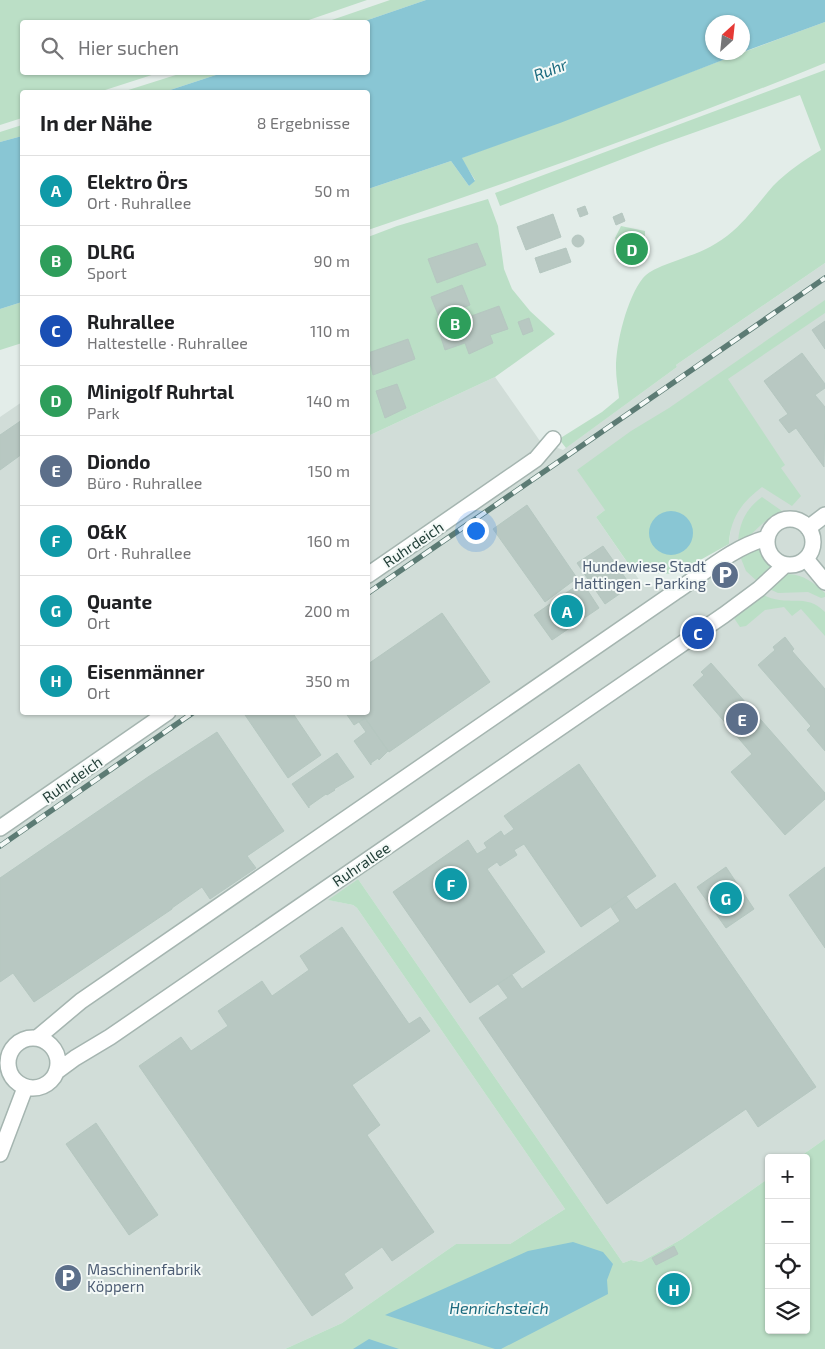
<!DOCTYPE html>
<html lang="de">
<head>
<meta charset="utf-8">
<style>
  :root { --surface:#fff; --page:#f6f6f6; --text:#202124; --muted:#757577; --line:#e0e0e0; --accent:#db2777 }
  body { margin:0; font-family:"Exo 2",sans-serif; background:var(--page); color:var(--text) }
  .controls { position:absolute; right:15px; bottom:15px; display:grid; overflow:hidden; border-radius:5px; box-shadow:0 1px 4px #0004 }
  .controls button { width:45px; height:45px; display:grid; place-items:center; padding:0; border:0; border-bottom:1px solid var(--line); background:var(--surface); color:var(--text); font:25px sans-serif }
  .compass { position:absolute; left:705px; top:15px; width:45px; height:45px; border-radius:50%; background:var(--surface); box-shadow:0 1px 4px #0004; rotate:27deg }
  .you { position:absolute; left:475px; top:530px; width:18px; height:18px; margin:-12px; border:4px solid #fff; border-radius:50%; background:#1a73e8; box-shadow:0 0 0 8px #1a73e833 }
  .badge { display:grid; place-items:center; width:32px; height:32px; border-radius:50%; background:var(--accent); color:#fff; font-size:16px; font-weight:700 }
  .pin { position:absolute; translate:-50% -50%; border:2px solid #fff; box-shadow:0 1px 5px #0006 }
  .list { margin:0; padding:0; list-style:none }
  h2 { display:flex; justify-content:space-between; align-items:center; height:65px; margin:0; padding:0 20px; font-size:21px }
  h2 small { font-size:16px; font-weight:400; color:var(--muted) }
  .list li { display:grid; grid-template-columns:32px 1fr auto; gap:15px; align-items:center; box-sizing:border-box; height:70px; padding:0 20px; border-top:1px solid var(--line) }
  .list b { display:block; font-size:19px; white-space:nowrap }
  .list p { margin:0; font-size:16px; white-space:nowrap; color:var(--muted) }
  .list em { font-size:16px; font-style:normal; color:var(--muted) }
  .icon { flex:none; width:28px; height:28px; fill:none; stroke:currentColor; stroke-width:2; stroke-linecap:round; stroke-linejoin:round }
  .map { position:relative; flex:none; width:825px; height:1349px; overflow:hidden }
  .search { position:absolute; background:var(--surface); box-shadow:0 1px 4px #0004; left:20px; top:20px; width:350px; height:55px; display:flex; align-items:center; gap:12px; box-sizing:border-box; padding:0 18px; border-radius:5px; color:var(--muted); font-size:19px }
  .panel { position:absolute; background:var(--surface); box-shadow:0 1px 4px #0004; left:20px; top:90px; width:350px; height:625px; border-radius:5px }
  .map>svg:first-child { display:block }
  .built { fill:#d1ddd8; fill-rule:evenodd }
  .green { fill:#bbdfc6 }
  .water { fill:#89c6d4 }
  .building { fill:#b8c8c2; stroke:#b5c7c0 }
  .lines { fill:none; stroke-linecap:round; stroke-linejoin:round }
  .minor-casing { stroke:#a5b5b0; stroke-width:18 }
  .minor { stroke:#fff; stroke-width:15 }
  .rail-casing { stroke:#5c7b74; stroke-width:5.5 }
  .rail { stroke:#f4f9f7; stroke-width:4; stroke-dasharray:11; stroke-linecap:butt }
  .labels { text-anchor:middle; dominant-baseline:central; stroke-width:4; stroke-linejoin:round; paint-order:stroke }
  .street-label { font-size:15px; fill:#223f38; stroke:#f4f9f7 }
  .service-label { font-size:15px; fill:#4e5e75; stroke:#f4f9f7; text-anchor:end }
  .water-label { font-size:16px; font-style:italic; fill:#1a6a7e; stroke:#f4f9f7 }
</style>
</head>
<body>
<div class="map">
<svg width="825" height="1349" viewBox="0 0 825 1349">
  <rect width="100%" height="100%" fill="#e3ede9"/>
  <path class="built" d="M825,263V1139L798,1158H769V1178L682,1239L641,1262L631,1260L623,1263L358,879L329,900L353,905L357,908L565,1209L510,1244H456L342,1323L285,1349H0V417L22,402V712H368V436L495,377L540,441L563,450L677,367L676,365ZM750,496L738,509L734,517L731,526L729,544L664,589L642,584L596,517L605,510Z"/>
  <path class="green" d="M0,0H367L303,22H22V72L158,73L99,92H22V118L0,125Z
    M390,0H426L362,22H326Z
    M825,22V63C675,124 521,178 368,230V189L451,161L469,186L475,180L461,158C583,114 704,66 825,22Z
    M825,70V263L676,365L677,367L566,448L559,439L602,412L619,398C618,388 616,378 616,368C616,343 627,298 643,278C647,273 655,269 662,266C689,255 709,252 733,231C748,218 760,201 773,186C789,170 803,161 821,150L800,95L659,145L500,206L495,193Z
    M182,73H222L164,92H122Z
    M22,125V136L0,142V132Z
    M488,199L498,226L504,269L512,289L530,311L555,334L495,377L368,436V237L397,226Z
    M621,226L645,231V260L626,265L615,238Z
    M825,300V313L728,379L785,465L781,468L801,496L792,506L762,487C742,502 730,518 729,544L675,574L634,572L596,517L605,510L577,470L631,431L669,408Z
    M22,302V343L0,350V309Z
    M762,497L782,511C764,518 753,535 738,546C738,526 745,509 762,497Z
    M759,546L764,558L774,568L759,583L746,571L740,556Z
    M786,574C802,573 814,583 825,593V597L821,598L808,592L778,593L767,588Z
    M760,593C786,609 805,591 825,612V636L801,609L792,616L784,607L765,610L746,626L740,627L734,618V614Z
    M358,879L623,1263L631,1260L641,1262L682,1239L769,1178V1330H806V1158H798L825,1139V1349H285L342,1323L456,1244H510L565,1209L357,908L353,905L328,900Z"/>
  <path class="water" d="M426,0H825V22L743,52L742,22H712V52L741,53L560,123L462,158L475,181L469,186L451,161L368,189V92H164L222,73L368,72V22H362Z
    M22,136V302L0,309V142Z
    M649 533a22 22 0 1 1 44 0a22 22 0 1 1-44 0Z
    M573,1242L603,1252L613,1264L607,1280L608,1294L501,1349H495L385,1315L528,1251Z
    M369,1339L399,1349H353Z"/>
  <path class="building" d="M585,206L588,214L580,217L577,209Z
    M622,213L625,221L616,225L613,217Z
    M553,214L561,237L526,250L517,227Z
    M572 241a6 6 0 1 1 12 0a6 6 0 1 1-12 0Z
    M477,243L486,265L437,283L428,259Z
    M566,248L571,262L540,273L535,258Z
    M462,285L470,305L439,317L431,297Z
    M499,306L508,329L490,335L493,343L469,354L465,343L445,350L438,328Z
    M529,318L533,331L523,335L518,322Z
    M825,321V349L812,330Z
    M408,339L415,359L373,375L368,353Z
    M802,353L825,384V388L815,395L825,407L824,467L796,428L789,433L779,420L788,414L764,381Z
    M397,384L406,408L385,418L376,391Z
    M22,420V454L0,470V435Z
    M527,505L577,578L545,602L493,529Z
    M603,546L631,586L605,604L577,563Z
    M582,582L599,608L552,640L534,615Z
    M442,613L490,682L389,752L365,718L354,725L345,712H368V664Z
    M785,637L794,649L792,651L825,689V751L807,730L811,726L758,665L775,650L773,647Z
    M711,663L825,793V799L785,835L731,772L752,754L693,685L704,675L701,672Z
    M243,712H292L321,755L288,778Z
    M365,718L388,751L379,760L378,758L371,763V765L354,741L366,732L359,722Z
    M217,732L284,831L247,856L256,868L210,899L202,887L172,908V909L34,1002L13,973L0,982V878L148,777Z
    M337,753L354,777L334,789L335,790L327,795L326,794L309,806V808L292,784Z
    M579,764L656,876L581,927L524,844L514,850L517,855L500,866L497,862L487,869L545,952L470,1003L393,892L468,840L477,854L487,848L484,843L501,831L504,836L514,829L504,816Z
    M726,867L754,909L726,928L697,887Z
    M825,867V948L789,895Z
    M675,883L816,1087L758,1127L746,1109L607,1204L479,1018L508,998L498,984L512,975L522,989L620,921L611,907L626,896L636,910Z
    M342,927L409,1024L420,1017L430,1031L352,1085L380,1125L367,1135L434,1232L392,1261L382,1247L344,1274L353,1288L312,1316L139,1066L181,1037L191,1051L228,1026L218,1011L262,981L272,996L309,970L300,956Z
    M96,1123L158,1215L129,1235L66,1144Z
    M674,1246L678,1254L656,1265L652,1258Z"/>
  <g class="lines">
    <g class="minor-casing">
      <path id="minor" d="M767 542a23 23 0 1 1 46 0a23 23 0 1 1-46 0Z
        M808,528L825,515
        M806,559L825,582
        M368,575L536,459L553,439
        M0,828L168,712
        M8 1063a25 25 0 1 1 50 0a25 25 0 1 1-50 0Z
        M37,1038L81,1001L675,592C704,573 733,547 767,538
        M56,1072L75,1058L110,1037L724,615L759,589L785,565
        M0,1154L25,1088"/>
    </g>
    <use href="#minor" class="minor"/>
    <g class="rail-casing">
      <path id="rail" d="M368,593L825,278
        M0,846L194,712"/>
    </g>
    <use href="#rail" class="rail"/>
  </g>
  <defs>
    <g id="parking-disc" transform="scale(1.4375)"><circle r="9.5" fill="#5c6f8a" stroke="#f4f9f7"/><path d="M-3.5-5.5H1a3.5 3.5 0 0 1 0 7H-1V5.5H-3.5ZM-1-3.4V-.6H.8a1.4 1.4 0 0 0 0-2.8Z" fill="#fff"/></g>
  </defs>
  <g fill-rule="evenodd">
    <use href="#parking-disc" x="725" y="575"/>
    <use href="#parking-disc" x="68" y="1278"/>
  </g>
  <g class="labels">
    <g class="street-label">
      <text transform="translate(413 544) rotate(-34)">Ruhrdeich</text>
      <text transform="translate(72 779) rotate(-35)">Ruhrdeich</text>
      <text transform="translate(361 864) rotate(-34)">Ruhrallee</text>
    </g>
    <g class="service-label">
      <text x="706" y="566">Hundewiese Stadt<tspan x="706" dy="17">Hattingen - Parking</tspan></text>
      <text x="87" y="1269" text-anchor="start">Maschinenfabrik<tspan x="87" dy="17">Köppern</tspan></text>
    </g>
    <g class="water-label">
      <text transform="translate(550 69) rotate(-21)">Ruhr</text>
      <text x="499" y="1307">Henrichsteich</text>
    </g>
  </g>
</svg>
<div class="controls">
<button>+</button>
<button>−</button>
<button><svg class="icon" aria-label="locate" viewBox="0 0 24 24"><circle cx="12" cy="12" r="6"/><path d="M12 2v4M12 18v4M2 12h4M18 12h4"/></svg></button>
<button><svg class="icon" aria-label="layers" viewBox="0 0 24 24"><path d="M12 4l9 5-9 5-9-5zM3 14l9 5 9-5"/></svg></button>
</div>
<svg class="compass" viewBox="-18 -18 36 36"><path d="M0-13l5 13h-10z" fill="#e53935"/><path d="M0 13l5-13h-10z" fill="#757577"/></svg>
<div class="you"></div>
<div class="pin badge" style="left:567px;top:611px;background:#0f9aa8">A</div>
<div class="pin badge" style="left:455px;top:323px;background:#2e9e5b">B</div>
<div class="pin badge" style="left:698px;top:633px;background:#1a4fb4">C</div>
<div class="pin badge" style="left:632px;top:249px;background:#2e9e5b">D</div>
<div class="pin badge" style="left:742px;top:719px;background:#5c6f8a">E</div>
<div class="pin badge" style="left:451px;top:884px;background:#0f9aa8">F</div>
<div class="pin badge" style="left:726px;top:898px;background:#0f9aa8">G</div>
<div class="pin badge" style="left:674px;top:1289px;background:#0f9aa8">H</div>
<div class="search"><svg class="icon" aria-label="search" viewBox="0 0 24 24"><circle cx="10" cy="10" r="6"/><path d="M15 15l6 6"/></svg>Hier suchen</div>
<section class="panel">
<h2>In der Nähe<small>8 Ergebnisse</small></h2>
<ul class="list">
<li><span class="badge" style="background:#0f9aa8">A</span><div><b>Elektro Örs</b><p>Ort · Ruhrallee</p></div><em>50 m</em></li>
<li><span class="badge" style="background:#2e9e5b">B</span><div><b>DLRG</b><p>Sport</p></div><em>90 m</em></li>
<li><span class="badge" style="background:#1a4fb4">C</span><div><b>Ruhrallee</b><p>Haltestelle · Ruhrallee</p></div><em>110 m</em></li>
<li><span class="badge" style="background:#2e9e5b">D</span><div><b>Minigolf Ruhrtal</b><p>Park</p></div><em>140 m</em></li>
<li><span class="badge" style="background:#5c6f8a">E</span><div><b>Diondo</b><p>Büro · Ruhrallee</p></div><em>150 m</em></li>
<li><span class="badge" style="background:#0f9aa8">F</span><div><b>O&amp;K</b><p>Ort · Ruhrallee</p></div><em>160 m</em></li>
<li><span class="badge" style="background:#0f9aa8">G</span><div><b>Quante</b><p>Ort</p></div><em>200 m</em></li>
<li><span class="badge" style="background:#0f9aa8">H</span><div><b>Eisenmänner</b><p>Ort</p></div><em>350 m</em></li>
</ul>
</section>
</div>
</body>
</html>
